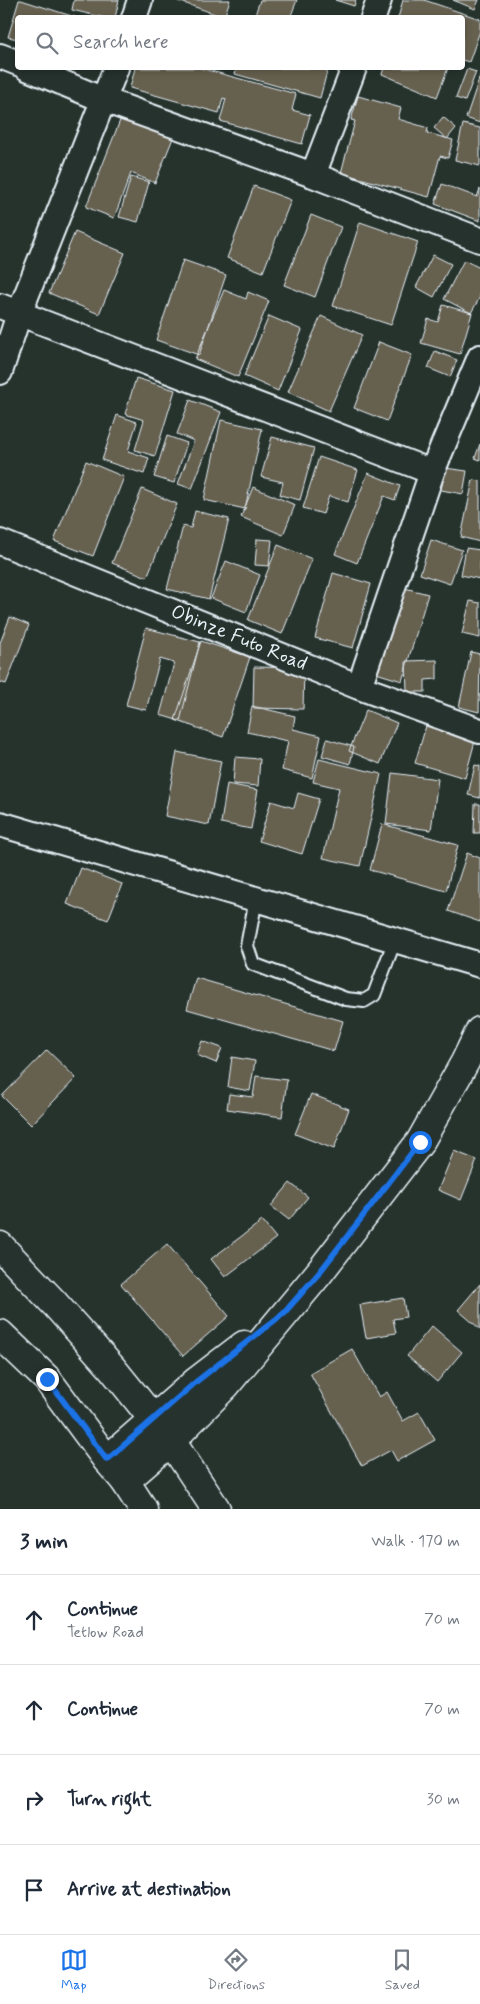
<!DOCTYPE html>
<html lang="en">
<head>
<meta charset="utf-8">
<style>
  :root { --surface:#fff; --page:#f6f6f7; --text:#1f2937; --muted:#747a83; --line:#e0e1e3; --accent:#1a73e8 }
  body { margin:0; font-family:Mynerve,sans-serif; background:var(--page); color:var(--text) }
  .stop { position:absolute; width:15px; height:15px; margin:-11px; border:4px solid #1a73e8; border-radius:50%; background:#fff }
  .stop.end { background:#1a73e8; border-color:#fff; box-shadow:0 1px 5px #0008 }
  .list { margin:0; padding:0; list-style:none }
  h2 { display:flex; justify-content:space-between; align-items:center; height:65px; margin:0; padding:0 20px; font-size:21px }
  h2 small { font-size:16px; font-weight:400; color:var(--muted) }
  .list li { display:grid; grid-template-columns:32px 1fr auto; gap:15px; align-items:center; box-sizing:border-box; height:90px; padding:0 20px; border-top:1px solid var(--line) }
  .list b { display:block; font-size:19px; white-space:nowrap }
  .list p { margin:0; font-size:16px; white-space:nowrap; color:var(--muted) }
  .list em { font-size:16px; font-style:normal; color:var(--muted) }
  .icon { flex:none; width:28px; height:28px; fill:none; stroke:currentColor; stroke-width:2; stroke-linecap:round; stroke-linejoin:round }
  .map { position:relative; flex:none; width:480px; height:1509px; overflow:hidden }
  .search { position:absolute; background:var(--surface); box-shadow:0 2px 8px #0003; left:15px; right:15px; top:15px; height:55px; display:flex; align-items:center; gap:12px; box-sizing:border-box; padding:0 18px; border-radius:5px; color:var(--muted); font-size:19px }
  .sheet { height:425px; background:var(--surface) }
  nav { display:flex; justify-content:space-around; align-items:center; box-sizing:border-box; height:70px; border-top:1px solid var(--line); background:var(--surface); font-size:14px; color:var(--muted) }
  nav a { display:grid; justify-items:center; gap:2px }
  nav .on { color:var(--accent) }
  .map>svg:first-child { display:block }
  .building { fill:#66604f; stroke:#e8f1f8 }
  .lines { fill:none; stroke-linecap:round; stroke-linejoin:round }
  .lane-casing { stroke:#e8f1f8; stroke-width:16 }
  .street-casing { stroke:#e8f1f8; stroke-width:28 }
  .secondary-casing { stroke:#e8f1f8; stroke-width:31 }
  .primary-casing { stroke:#e8f1f8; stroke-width:31 }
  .lane { stroke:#26332d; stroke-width:12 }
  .street { stroke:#26332d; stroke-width:24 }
  .secondary { stroke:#26332d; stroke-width:28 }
  .primary { stroke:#26332d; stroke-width:28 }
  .route { stroke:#1a73e8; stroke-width:6 }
  .labels { text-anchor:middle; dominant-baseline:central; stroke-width:4.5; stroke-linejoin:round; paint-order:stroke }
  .street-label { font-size:20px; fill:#e8f1f8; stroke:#26332d }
</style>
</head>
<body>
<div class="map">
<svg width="480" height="1509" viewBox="0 0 480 1509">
  <rect width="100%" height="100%" fill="#26332d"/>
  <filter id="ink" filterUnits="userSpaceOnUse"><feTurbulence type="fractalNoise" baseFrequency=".02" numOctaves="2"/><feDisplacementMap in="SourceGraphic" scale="10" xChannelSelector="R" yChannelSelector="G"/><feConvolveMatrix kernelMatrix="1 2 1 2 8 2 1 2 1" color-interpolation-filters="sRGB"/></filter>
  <g filter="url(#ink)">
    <path class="building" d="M19,0H21L78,18H18V39L8,37Z
      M74,0H119L115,18H106L72,10Z
      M175,0H230L224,17Z
      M260,0H297L290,18H254Z
      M335,0H356L354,6Z
      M403,0H424L480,19V31L469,62L462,60V18H398Z
      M453,0H479L475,9Z
      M135,68H200L296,94L292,110L310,115L302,144L220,121L226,99L223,98L219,113L130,88Z
      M237,68H328L320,98L235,74Z
      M384,68H448L437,97L382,74Z
      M467,69L476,72L465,101L456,98Z
      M480,76V123L466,118Z
      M358,96L401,108L398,119L428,128L427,133L453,140L448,158L440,156L429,197L341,173L355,121L351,120Z
      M443,117L456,128L447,139L434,128Z
      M121,118L173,138L155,183L131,173L114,218L86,207Z
      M463,124L480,128V166L455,160Z
      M131,177L149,182L138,222L119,217Z
      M442,184L477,197L480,189V221L435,204Z
      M254,186L291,200L263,272L227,258Z
      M311,215L341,227L315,297L284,285Z
      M360,222L418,242L391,325L333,306Z
      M75,232L125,253L99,314L49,293Z
      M433,255L451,264L434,297L416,287Z
      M183,260L226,275L199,355L156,340Z
      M464,260L480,268V297L471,313L444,299Z
      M224,290L246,299L248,292L269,301L238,377L195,359Z
      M443,305L472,313L460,354L421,343L428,319L438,322Z
      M269,316L302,330L278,391L244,376Z
      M321,316L362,335L329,411L288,392Z
      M379,342L412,355L387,421L354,408Z
      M435,351L457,360L450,377L428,368Z
      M136,378L175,390L155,456L135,450L144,420L125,414Z
      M190,400L221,412L192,489L178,484L194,441L177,434Z
      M117,415L137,422L128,451L149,458L144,474L102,460Z
      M221,420L262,429L245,509L204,500Z
      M167,436L187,443L174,483L154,477Z
      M272,437L314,448L300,500L280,495L283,482L261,477Z
      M480,444V460L475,458Z
      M319,457L358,470L348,502L329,496L323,514L303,508Z
      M86,461L124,477L93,556L54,541Z
      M445,468L467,471L463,494L441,490Z
      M368,473L400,486L395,500L384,496L357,563L335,554Z
      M473,480L480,481V542L461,537Z
      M253,487L295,505L283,535L241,517Z
      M142,489L177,504L147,577L112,563Z
      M195,511L229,519L209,599L167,589L183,526L191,528Z
      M257,539L272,540L269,566L255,565Z
      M431,540L462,550L450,584L420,574Z
      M278,545L312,559L282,634L248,620Z
      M466,548L480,550V579L461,575Z
      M226,561L260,575L246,612L211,598Z
      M333,573L371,584L353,648L315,638Z
      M401,587L428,594L402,681L376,673Z
      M470,601L480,603V638L462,634Z
      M10,617L29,625L6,684L0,682V643Z
      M146,628L200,642L180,721L160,715L174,663L160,659L146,710L126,705Z
      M201,641L250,657L223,737L175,720Z
      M471,652L480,654L479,712L459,707Z
      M437,660V679L425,680V692H407L406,661Z
      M254,667L304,668L303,709L253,708Z
      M252,706L295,716L293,729L321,736L312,778L282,770L288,741L247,732Z
      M366,710L397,723L380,764L349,751Z
      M426,726L475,741L465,778L415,763Z
      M327,739L354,747L350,764L322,756Z
      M177,752L221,761L209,825L165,816Z
      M235,757L260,759L258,786L233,784Z
      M319,759L381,774L360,866L323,858L339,788L313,782Z
      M475,765L480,766V798L468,795Z
      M392,773L438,779L431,830L386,824Z
      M227,784L258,790L251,829L221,823Z
      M298,793L319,799L302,854L259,841L271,801L294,808Z
      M475,804H480V833H474Z
      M382,824L458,845L446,891L370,870Z
      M467,853L480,858V922L448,911Z
      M81,868L122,884L108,920L67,904Z
      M196,978L343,1021L334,1051L187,1009Z
      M202,1041L222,1048L216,1063L197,1055Z
      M47,1050L76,1078L31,1125L2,1096Z
      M232,1057L255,1061L250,1091L228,1087Z
      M256,1076L287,1080L282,1117L227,1109L229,1094L253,1097Z
      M311,1094L349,1109L334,1149L295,1134Z
      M454,1151L477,1160L461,1200L438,1190Z
      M290,1183L308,1197L289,1220L271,1206Z
      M262,1221L276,1238L225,1277L211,1259Z
      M167,1244L229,1316L183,1356L121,1284Z
      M480,1284V1329L458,1310Z
      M403,1298L406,1317L393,1319L396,1333L366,1338L360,1305Z
      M432,1326L462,1352L437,1382L407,1356Z
      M352,1349L379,1397L387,1392L403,1421L419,1412L435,1440L397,1461L391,1450L362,1466L310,1373Z"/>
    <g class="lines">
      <g class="lane-casing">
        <path id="lane" d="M256,899L247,946L253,964L346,999L364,1001L374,995L395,940"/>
      </g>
      <g class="street-casing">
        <path id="street" d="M134,18L140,0
          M373,18L379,0
          M0,56L18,63
          M27,68L104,100L313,175L480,240
          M313,175L354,68
          M0,306L432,472
          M0,372L19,314L116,68
          M0,542L359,687L480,731
          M359,687L432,472L480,357
          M0,824L480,965"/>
      </g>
      <g class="secondary-casing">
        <path id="secondary" d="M107,1460L197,1381L244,1345
          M125,1481L171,1441L225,1386L319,1273L420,1142L465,1062L480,1031"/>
      </g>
      <g class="primary-casing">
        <path id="primary" d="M0,1246L55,1304L112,1368L171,1441L216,1509
          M0,1334L47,1379L107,1460L125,1481L143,1509"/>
      </g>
      <use href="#lane" class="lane"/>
      <use href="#street" class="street"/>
      <use href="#secondary" class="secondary"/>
      <use href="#primary" class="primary"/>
    </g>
  </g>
  <g class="lines" filter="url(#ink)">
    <path class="route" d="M47,1379L107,1460L197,1381L284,1313L319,1273L420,1142"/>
  </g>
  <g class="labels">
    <g class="street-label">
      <text transform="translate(239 638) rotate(22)">Obinze Futo Road</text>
    </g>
  </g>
</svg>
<div class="stop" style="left:420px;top:1142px"></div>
<div class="stop end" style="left:47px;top:1379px"></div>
<div class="search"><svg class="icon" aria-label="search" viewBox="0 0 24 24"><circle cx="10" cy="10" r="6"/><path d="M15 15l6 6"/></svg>Search here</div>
</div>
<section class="sheet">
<h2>3 min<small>Walk · 170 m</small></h2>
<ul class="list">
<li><svg class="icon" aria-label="ahead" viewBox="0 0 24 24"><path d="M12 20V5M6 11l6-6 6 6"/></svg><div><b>Continue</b><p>Tetlow Road</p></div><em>70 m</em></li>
<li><svg class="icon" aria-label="ahead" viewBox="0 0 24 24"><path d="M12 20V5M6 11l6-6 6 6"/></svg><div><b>Continue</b></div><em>70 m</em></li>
<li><svg class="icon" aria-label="right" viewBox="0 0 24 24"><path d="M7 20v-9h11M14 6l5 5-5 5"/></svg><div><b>Turn right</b></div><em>30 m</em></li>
<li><svg class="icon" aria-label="arrive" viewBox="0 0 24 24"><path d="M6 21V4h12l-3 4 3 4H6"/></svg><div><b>Arrive at destination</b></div></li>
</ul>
</section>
<nav>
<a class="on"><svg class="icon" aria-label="map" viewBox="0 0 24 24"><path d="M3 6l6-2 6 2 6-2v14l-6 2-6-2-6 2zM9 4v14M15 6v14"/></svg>Map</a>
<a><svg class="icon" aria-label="directions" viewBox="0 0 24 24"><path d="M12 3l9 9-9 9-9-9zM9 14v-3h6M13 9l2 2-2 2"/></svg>Directions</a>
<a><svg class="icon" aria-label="saved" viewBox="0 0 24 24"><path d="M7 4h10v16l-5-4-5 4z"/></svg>Saved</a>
</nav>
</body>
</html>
